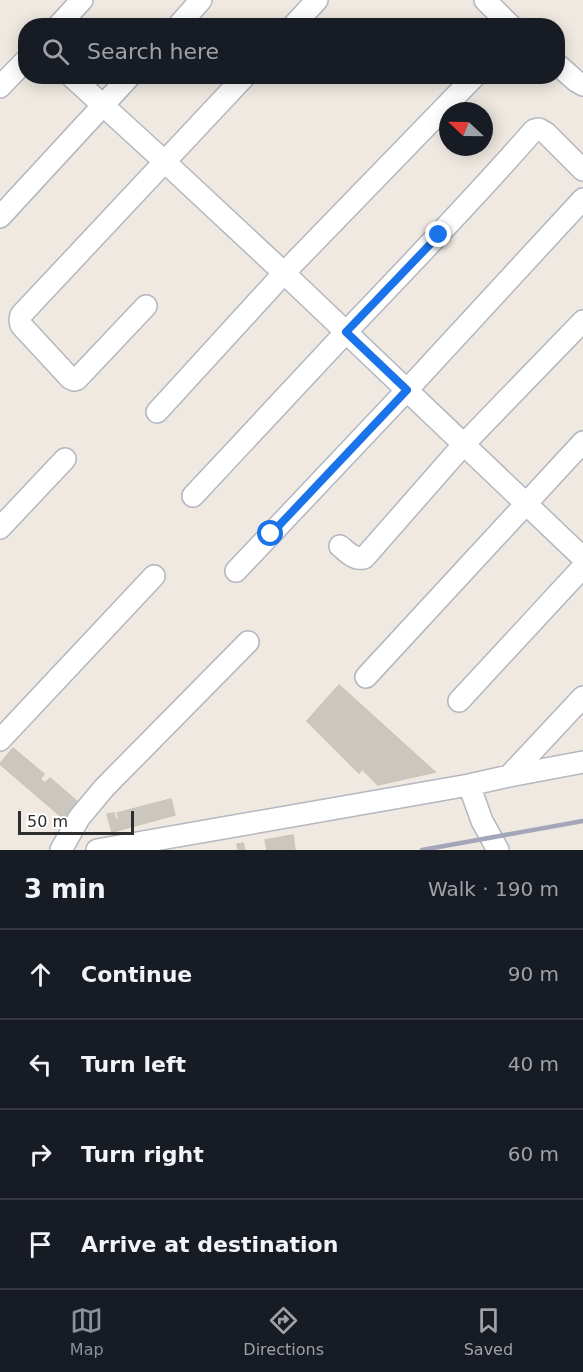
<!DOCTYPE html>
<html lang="en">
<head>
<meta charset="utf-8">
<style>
  :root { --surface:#171b24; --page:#242831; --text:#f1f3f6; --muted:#9ea1a6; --line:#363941; --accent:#8c9099 }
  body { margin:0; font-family:"DejaVu Sans",sans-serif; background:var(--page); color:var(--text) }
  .compass { position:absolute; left:439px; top:102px; width:54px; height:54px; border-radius:50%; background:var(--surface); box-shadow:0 3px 15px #0003; rotate:292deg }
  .scale { position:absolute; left:18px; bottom:15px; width:116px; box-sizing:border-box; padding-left:6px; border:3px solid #2e2e2e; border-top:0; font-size:16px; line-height:21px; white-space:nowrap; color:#2e2e2e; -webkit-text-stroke:4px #fff; paint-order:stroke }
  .stop { position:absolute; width:18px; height:18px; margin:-14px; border:4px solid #1a73e8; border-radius:50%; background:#fff }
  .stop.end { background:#1a73e8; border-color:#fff; box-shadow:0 2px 6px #0008 }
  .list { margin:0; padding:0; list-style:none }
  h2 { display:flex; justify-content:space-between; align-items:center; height:78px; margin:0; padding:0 24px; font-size:26px }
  h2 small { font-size:20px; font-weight:400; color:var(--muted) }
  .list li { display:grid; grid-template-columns:39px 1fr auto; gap:18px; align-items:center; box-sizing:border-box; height:90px; padding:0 24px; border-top:2px solid var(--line) }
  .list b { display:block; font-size:22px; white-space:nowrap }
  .list em { font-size:20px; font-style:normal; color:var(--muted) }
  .icon { flex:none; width:33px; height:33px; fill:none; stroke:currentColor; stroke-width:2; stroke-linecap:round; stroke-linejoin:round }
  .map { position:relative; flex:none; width:583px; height:850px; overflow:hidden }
  .search { position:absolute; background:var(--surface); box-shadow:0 3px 15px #0003; left:18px; right:18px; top:18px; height:66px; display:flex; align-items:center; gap:15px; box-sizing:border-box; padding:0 21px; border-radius:24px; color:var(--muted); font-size:22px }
  .sheet { height:438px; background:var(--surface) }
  nav { display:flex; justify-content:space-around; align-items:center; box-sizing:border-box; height:84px; border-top:2px solid var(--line); background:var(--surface); font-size:16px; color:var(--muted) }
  nav a { display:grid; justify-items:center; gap:3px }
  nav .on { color:var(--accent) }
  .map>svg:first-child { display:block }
  .building { fill:#cbc7bf; stroke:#cbc5ba; stroke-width:1.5 }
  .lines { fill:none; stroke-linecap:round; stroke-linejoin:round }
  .minor-casing { stroke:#b4b7c1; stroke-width:24 }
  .minor { stroke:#fff; stroke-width:21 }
  .rail { stroke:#a3a6b8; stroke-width:4.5 }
  .route { stroke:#1a73e8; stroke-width:8 }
</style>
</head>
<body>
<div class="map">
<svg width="583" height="850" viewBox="0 0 583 850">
  <rect width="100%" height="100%" fill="#efe9e1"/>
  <path class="building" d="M339,685L435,772L378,785L362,769L359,773L307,721Z
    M13,748L44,774L40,779L45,783L50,778L80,804L65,820L0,764Z
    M171,799L175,815L112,832L107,814L114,813L116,820H119L117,813Z
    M293,835L295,850H267L265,840Z
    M243,843L245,850H238L237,844Z"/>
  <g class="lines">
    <g class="minor-casing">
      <path id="minor" d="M485,0L511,26
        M58,26L82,0
        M178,26L201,0
        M293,26L317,0
        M558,65L576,81L583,85
        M71,76L165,162L284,273L583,558
        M0,87L26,60
        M0,217L130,76
        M146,306L77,379L74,380L70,378L21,325L20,320L21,315L245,76
        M157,412L284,273L475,76
        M193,496C245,441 296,385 348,330C411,264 474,199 534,130L539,129L546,133L583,170
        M0,528L65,459
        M340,546C347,552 354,560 364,558L464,444L583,321
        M236,571L407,390L583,199
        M366,677L583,442
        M459,701L583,567
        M0,740L154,576
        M509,776L583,697
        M469,785L482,821L498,850
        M61,850L79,818L104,788L248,642
        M97,850L469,785L509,776L583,762"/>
    </g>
    <use href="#minor" class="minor"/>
    <path class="rail" d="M422,850L583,821"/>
  </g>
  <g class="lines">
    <path class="route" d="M271,534L407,390L346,332L439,235"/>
  </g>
</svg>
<svg class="compass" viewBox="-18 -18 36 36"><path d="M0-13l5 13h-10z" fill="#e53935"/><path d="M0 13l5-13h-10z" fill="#9ea1a6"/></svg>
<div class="scale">50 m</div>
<div class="stop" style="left:271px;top:534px"></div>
<div class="stop end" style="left:439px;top:235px"></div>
<div class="search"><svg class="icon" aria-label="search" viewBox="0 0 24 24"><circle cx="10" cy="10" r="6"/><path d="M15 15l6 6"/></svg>Search here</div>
</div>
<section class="sheet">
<h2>3 min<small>Walk · 190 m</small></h2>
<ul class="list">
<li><svg class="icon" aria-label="ahead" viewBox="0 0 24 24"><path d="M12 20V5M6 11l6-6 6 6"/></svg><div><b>Continue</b></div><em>90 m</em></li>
<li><svg class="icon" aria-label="left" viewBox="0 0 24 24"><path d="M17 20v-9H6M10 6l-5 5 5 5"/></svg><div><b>Turn left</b></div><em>40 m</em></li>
<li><svg class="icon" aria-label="right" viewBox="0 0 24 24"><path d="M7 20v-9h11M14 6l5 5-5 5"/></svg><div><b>Turn right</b></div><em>60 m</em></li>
<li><svg class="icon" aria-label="arrive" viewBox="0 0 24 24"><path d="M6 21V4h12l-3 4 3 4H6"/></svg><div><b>Arrive at destination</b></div></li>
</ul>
</section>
<nav>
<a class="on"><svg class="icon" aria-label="map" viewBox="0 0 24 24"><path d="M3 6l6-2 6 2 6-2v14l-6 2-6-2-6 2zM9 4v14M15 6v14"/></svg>Map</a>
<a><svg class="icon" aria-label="directions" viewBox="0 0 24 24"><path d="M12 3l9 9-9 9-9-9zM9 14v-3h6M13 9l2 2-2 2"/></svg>Directions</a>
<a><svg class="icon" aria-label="saved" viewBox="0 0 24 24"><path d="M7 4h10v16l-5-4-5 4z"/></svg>Saved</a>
</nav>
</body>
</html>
